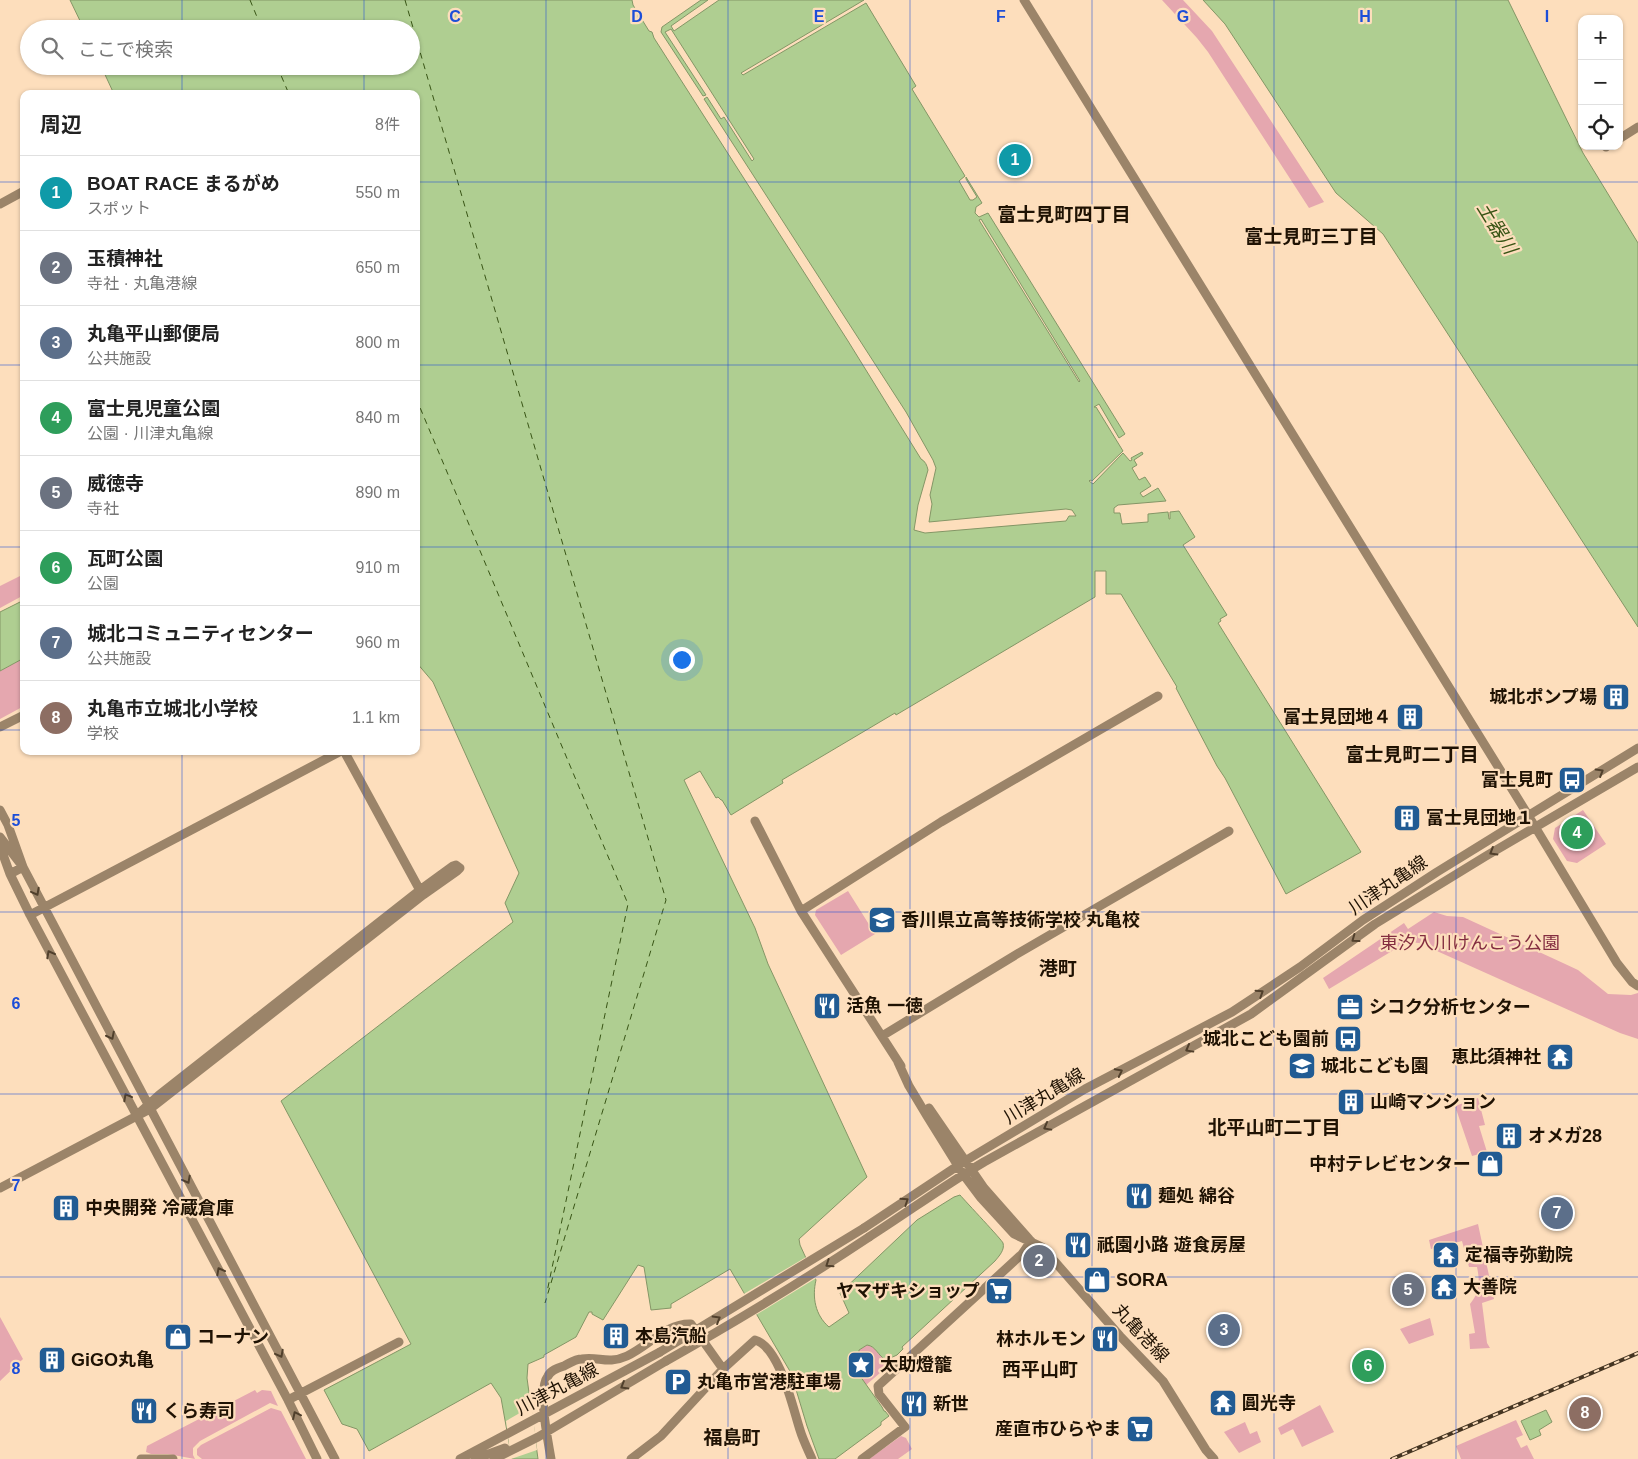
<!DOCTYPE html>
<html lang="ja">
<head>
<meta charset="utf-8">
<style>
  :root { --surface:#fff; --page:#f2f2f2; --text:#222; --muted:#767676; --line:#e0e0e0; --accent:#215b93 }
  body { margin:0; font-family:Arial,"Noto Sans JP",sans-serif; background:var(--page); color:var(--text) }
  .controls { position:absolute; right:15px; top:15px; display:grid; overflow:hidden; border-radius:10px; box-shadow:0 1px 4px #0004 }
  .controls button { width:45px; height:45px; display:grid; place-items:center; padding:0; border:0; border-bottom:1px solid var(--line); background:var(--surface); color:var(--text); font:25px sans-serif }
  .you { position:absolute; left:681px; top:659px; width:18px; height:18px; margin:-12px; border:4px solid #fff; border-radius:50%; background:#1a73e8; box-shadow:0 0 0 8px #1a73e833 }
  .badge { display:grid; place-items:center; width:32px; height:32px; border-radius:50%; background:var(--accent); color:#fff; font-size:16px; font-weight:700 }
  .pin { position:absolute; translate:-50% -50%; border:2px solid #fff; box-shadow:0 1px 5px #0006 }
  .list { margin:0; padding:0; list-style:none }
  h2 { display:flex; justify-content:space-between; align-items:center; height:65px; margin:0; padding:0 20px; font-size:21px }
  h2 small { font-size:16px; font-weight:400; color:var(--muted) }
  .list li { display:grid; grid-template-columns:32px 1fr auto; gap:15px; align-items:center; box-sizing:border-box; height:75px; padding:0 20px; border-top:1px solid var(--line) }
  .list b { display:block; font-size:19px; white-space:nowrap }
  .list p { margin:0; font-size:16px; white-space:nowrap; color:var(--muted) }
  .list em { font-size:16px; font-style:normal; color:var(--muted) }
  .icon { flex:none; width:28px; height:28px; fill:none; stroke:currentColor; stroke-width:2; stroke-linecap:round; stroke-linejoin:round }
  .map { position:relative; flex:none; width:1638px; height:1459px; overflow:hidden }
  .search { position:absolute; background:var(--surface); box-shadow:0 1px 4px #0004; left:20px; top:20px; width:400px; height:55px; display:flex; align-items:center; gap:12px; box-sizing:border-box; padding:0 18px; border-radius:28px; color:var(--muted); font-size:19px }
  .panel { position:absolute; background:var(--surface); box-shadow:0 1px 4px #0004; left:20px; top:90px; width:400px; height:665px; border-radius:10px }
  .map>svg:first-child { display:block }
  .green { fill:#e5a7af }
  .water { fill:#afce91; stroke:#849666; fill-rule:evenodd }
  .pier { fill:#fddebc }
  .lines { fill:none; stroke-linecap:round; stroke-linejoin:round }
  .ferry { stroke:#385415; stroke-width:1; stroke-dasharray:6 5; stroke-linecap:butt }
  .secondary { stroke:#9b8469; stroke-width:9 }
  .rail-casing { stroke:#453522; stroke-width:4 }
  .rail { stroke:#fddebc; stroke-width:2; stroke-dasharray:5.5; stroke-linecap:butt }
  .secondary-bridge { stroke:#9b8469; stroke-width:9 }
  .oneway { stroke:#51402c }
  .grid { fill:none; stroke:#1d4ed8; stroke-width:1; stroke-opacity:0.55 }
  .labels { text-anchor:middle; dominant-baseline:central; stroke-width:4.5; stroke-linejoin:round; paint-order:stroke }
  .poi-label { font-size:18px; font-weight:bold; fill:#1f1203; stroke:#fddebc; text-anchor:start }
  .street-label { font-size:18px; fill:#1f1203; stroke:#fddebc }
  .park-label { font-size:18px; fill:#832d40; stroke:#fddebc }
  .neighbourhood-label { font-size:19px; font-weight:bold; fill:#1f1203; stroke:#fddebc }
  .water-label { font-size:19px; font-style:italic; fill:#385415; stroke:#fddebc }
  .grid-label { font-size:16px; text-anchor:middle; font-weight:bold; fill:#1d4ed8; stroke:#fddebc; stroke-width:4.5; stroke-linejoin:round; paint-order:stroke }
</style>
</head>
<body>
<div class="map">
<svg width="1638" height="1459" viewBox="0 0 1638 1459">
  <rect width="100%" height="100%" fill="#fddebc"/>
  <path class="green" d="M1162,0H1183L1212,31L1324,202L1309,208L1208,52L1197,38Z
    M24,574V595L0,608V586Z
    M24,658V706L0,719V671Z
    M1583,810L1606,844L1577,863L1567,861L1553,839L1555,828Z
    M848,891L875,934L841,955L815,915L816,910Z
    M1434,912L1447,916L1463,917L1563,963L1578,970L1608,994L1631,995L1638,993V1039L1620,1033L1419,943L1407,942L1329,989L1323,978L1404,923L1408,929Z
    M1478,1098L1485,1125L1479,1126L1487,1152L1472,1156L1455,1106Z
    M1478,1224L1494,1299L1482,1303L1487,1343L1490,1348L1470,1349L1469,1334L1475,1333L1470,1304C1480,1292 1480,1282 1477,1267H1469L1462,1241L1431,1249L1429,1240Z
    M0,1317L23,1359L0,1381Z
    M1430,1318L1434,1335L1409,1344L1400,1329Z
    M867,1345C877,1346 879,1360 889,1359L888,1366L866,1385L847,1359L859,1352V1350Z
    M1359,1353L1364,1363L1375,1358L1379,1370L1361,1376L1353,1356Z
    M255,1390L257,1393L262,1390L271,1391L278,1406L270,1403L200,1441L193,1448V1455L195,1459L168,1454H151L146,1452L147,1446Z
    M1320,1405L1334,1432L1302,1447L1293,1429L1281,1435L1278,1428Z
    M271,1408L281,1411L306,1459H202L197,1455V1449L201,1445Z
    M1516,1420L1523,1435L1516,1438L1521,1448L1527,1445L1534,1459H1461L1456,1446Z
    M1245,1422L1250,1434L1257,1431L1261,1442L1239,1453L1224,1432Z
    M901,1436L906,1438L912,1449L898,1459H869Z"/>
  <path class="water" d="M70,0H632L633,5L649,31L652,32L654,38L848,341L921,459C925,461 927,465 928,470L918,505L914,530L925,533L1066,521L1069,516H1076L1072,510L1066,509L929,522L932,504L930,495L936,468L933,460L906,412L704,99L707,97L721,119L724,117L752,161L754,159L671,29L665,32L706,95L703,96L661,32L662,27L701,0H708L671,26L674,31L719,0H864L741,73L743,75L866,3L916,86L912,89L965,176L959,181L970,200H973L977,197L966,179V177L982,203L976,207L975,213L979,217L988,213L1125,434L1119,438L1099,404L1094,407H1096L1123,451L1092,481L1090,480L1089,481L1093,484L1123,453L1130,461L1132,460L1131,458L1142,452L1143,454L1134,460L1137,465L1132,468L1139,480L1145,477L1151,486L1140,493L1143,497L1158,488L1166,501L1118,505L1114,508V513H1120L1122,524L1148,522V514L1168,512L1169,519H1170V512L1179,511L1195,537L1183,545L1227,615L1220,619L1221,621L1218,623L1361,852L1286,894L1225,778L1217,766L1176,688L1177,687L1121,594H1106V571H1095V597L896,715L895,713L782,780L783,783L731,815L722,800H721L718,797L716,798L700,771L684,780L755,928L768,964L867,1177L799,1239L800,1245L816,1280C812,1297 815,1315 829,1327L849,1313L840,1293L917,1220L954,1197L960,1195C966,1202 1002,1240 1003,1243C1005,1250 999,1256 995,1261L902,1347L903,1349L897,1355L886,1360C878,1356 876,1346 867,1345L859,1350V1352L848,1359L882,1407L884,1411H885L889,1416L881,1422V1425L835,1459H819L807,1426L791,1373L730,1269L671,1304V1308L651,1310L644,1267L638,1265L603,1320L592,1314V1312H589L576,1337L544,1355V1357L528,1364L527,1378L538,1459H512L501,1398L491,1383L369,1451L357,1429L342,1424L324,1390L411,1344L281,1101L513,922L505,903L519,873L433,682L416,662V94H114L101,66H411V29H84ZM981,219L1080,381L1079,382L979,220Z
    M1203,0H1508L1583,153L1638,243V627L1383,234L1336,193L1225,24Z
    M24,600V658L0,671V612Z
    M1546,1410L1552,1422L1539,1430L1541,1435L1530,1440L1521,1421Z"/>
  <path class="pier" d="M808,1256L818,1277L754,1316L742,1295Z
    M532,1406L537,1450L511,1459L506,1421Z"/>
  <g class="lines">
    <path class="ferry" d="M250,0L262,29
      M405,0L666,900L545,1303
      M277,66L289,94
      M416,398L628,904L547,1292"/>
    <path class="secondary" d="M1024,0L1528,815L1617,963L1632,982L1638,986
      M1619,139L1638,127
      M1606,147L1607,146
      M0,204L24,191
      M0,727L24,715
      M344,751L422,894
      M0,810L8,825L23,867L10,874
      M755,821L801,911L901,1066
      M0,837L23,867L335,1459
      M0,846L10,874L30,915L288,1400L317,1459
      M801,911L941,822L1158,696
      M30,915L341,751
      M882,1036L1017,954L1229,831
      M898,1062L909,1086L927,1116L963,1174L981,1198L1014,1234L1042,1247L1120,1336L1163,1381L1206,1450L1214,1459
      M929,1108L984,1188L1029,1239
      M0,1188L150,1109L423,895L457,871L460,868L456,865L453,866L420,890L159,1095L137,1115
      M864,1228L965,1161L1085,1089L1232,1012L1300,967L1363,920L1437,872L1638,748
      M869,1237C908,1212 945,1185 984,1162L1251,1014L1375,924L1486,856L1638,767
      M288,1400L399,1342
      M141,1459H173
      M460,1459L660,1352
      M475,1459L505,1448
      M494,1459L538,1437L666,1361
      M551,1459C548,1440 537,1390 548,1376C551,1370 558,1368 564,1366C570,1363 575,1359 582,1359C599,1356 607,1365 627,1356C649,1346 666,1323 691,1324L723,1369
      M631,1459L661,1436L723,1369L755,1340C780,1347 793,1409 800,1430C803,1440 808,1450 812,1459
      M862,1459L905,1427L879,1394L878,1386L1022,1254L1031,1241"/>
    <g class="rail-casing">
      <path id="rail" d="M1392,1459L1638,1353"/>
    </g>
    <use href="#rail" class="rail"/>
    <path class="secondary-bridge" d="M660,1352L864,1228
      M666,1361C735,1322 803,1281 869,1237"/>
  </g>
  <defs><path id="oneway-chevron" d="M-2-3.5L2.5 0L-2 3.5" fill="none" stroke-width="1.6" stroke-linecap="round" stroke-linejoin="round" transform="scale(1.25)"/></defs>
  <g class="oneway">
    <use href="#oneway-chevron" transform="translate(1600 772) rotate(-31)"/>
    <use href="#oneway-chevron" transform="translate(1493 852) rotate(149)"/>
    <use href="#oneway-chevron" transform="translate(36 892) rotate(62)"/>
    <use href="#oneway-chevron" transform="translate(1355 939) rotate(144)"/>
    <use href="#oneway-chevron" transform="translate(50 954) rotate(-118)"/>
    <use href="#oneway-chevron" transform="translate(1260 993) rotate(-33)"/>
    <use href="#oneway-chevron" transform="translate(111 1036) rotate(63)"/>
    <use href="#oneway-chevron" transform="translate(1189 1049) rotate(151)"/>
    <use href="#oneway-chevron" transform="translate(1119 1072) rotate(-27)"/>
    <use href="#oneway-chevron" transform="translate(127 1097) rotate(-118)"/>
    <use href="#oneway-chevron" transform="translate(1047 1127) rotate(151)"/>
    <use href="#oneway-chevron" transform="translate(187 1180) rotate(62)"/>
    <use href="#oneway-chevron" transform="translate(905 1201) rotate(-34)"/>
    <use href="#oneway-chevron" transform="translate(829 1264) rotate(146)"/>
    <use href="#oneway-chevron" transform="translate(220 1271) rotate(-118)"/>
    <use href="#oneway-chevron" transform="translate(717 1319) rotate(-31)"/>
    <use href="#oneway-chevron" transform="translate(280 1354) rotate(62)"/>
    <use href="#oneway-chevron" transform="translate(624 1386) rotate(149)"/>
    <use href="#oneway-chevron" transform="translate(296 1415) rotate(-116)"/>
  </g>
  <path class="grid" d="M182,0V29M364,0V29M546,0V1459M728,0V1459M910,0V1459M1092,0V1459M1274,0V1459M1456,0V1459M182,66V94M364,66V94M0,182H24M416,182H1638M0,365H24M416,365H1638M0,547H24M416,547H1638M0,730H24M416,730H1638M182,751V1459M364,751V1459M0,912H1638M0,1094H1638M0,1277H1638"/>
  <defs>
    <g id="building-square" transform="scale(1.4375)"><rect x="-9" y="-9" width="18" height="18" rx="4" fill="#215b93" stroke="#fddebc"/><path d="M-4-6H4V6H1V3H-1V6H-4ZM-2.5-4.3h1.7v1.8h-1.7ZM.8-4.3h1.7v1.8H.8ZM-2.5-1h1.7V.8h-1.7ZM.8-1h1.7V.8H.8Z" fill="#fff"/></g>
    <g id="bus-square" transform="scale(1.4375)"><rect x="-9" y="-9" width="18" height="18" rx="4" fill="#215b93" stroke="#fddebc"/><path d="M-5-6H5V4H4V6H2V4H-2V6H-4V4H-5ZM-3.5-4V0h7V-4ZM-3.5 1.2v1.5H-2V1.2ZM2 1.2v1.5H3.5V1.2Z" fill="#fff"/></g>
    <g id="school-square" transform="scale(1.4375)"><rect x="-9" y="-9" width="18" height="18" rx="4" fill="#215b93" stroke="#fddebc"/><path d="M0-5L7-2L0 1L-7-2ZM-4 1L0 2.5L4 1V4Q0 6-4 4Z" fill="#fff"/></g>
    <g id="restaurant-square" transform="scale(1.4375)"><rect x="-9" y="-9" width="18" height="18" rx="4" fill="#215b93" stroke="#fddebc"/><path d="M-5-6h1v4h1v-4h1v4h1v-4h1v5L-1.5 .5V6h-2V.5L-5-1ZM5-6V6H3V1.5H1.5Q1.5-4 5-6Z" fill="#fff"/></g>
    <g id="office-square" transform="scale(1.4375)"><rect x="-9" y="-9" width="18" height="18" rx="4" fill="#215b93" stroke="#fddebc"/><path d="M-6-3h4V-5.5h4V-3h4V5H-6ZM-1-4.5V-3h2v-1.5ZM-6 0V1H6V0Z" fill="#fff"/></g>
    <g id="temple-square" transform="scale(1.4375)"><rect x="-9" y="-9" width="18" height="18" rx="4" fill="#215b93" stroke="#fddebc"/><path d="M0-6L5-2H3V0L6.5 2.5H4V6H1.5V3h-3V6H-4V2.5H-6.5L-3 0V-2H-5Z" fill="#fff"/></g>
    <g id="shop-square" transform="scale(1.4375)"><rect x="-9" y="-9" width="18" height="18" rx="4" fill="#215b93" stroke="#fddebc"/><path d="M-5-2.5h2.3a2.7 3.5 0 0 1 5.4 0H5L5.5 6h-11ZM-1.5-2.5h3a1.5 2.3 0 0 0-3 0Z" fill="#fff"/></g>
    <g id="supermarket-square" transform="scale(1.4375)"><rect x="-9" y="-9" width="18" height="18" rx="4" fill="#215b93" stroke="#fddebc"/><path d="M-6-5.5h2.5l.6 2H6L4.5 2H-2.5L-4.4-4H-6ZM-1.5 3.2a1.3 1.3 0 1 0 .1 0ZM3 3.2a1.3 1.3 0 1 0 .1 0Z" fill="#fff"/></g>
    <g id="sight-square" transform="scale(1.4375)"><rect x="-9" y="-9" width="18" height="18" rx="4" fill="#215b93" stroke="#fddebc"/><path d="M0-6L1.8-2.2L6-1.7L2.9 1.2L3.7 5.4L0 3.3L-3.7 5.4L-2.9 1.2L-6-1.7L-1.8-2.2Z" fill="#fff"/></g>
    <g id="parking-square" transform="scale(1.4375)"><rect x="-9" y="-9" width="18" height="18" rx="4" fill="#215b93" stroke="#fddebc"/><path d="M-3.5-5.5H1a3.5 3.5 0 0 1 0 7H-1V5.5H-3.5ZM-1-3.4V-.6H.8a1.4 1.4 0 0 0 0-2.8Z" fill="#fff"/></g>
  </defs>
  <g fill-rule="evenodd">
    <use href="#building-square" x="1616" y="697"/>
    <use href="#building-square" x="1410" y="717"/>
    <use href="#bus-square" x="1572" y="780"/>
    <use href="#building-square" x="1407" y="818"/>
    <use href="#school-square" x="882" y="920"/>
    <use href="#restaurant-square" x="827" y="1006"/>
    <use href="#office-square" x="1350" y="1007"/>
    <use href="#bus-square" x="1348" y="1039"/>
    <use href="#temple-square" x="1560" y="1057"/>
    <use href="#school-square" x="1302" y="1066"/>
    <use href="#building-square" x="1351" y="1102"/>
    <use href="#building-square" x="1509" y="1136"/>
    <use href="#shop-square" x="1490" y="1164"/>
    <use href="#restaurant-square" x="1139" y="1196"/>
    <use href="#building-square" x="66" y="1208"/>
    <use href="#restaurant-square" x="1078" y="1245"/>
    <use href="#temple-square" x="1446" y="1255"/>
    <use href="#shop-square" x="1097" y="1280"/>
    <use href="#temple-square" x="1444" y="1287"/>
    <use href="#supermarket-square" x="999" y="1291"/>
    <use href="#building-square" x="616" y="1336"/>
    <use href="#shop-square" x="178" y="1337"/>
    <use href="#restaurant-square" x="1105" y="1339"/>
    <use href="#building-square" x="52" y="1360"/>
    <use href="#sight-square" x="861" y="1365"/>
    <use href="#parking-square" x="678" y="1382"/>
    <use href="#temple-square" x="1223" y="1403"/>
    <use href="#restaurant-square" x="914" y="1404"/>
    <use href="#restaurant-square" x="144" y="1411"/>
    <use href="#supermarket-square" x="1140" y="1429"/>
  </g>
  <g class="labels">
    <g class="poi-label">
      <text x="1597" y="697" text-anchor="end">城北ポンプ場</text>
      <text x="1391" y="717" text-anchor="end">富士見団地４</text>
      <text x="1553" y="780" text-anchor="end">富士見町</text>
      <text x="1426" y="818">富士見団地１</text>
      <text x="901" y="920">香川県立高等技術学校 丸亀校</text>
      <text x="846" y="1006">活魚 一徳</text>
      <text x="1369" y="1007">シコク分析センター</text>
      <text x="1329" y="1039" text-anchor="end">城北こども園前</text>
      <text x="1541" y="1057" text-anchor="end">恵比須神社</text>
      <text x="1321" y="1066">城北こども園</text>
      <text x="1370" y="1102">山崎マンション</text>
      <text x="1528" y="1136">オメガ28</text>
      <text x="1471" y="1164" text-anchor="end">中村テレビセンター</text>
      <text x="1158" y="1196">麺処 綿谷</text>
      <text x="85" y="1208">中央開発 冷蔵倉庫</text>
      <text x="1097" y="1245">祇園小路 遊食房屋</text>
      <text x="1465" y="1255">定福寺弥勤院</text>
      <text x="1116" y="1280">SORA</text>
      <text x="1463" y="1287">大善院</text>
      <text x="980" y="1291" text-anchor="end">ヤマザキショップ</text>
      <text x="635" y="1336">本島汽船</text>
      <text x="197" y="1337">コーナン</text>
      <text x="1086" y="1339" text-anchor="end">林ホルモン</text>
      <text x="71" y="1360">GiGO丸亀</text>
      <text x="880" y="1365">太助燈籠</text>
      <text x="697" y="1382">丸亀市営港駐車場</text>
      <text x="1242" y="1403">圓光寺</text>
      <text x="933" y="1404">新世</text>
      <text x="163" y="1411">くら寿司</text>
      <text x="1121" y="1429" text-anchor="end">産直市ひらやま</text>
    </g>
    <g class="street-label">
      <text transform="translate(1388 885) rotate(-34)">川津丸亀線</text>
      <text transform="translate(1044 1096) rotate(-31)">川津丸亀線</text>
      <text transform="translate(1141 1333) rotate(47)">丸亀港線</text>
      <text transform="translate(557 1389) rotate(-28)">川津丸亀線</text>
    </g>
    <g class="park-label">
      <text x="1470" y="943">東汐入川けんこう公園</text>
    </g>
    <g class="neighbourhood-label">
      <text x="1064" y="214">富士見町四丁目</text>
      <text x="1311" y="236">富士見町三丁目</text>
      <text x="1412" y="754">富士見町二丁目</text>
      <text x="1058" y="968">港町</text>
      <text x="1274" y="1127">北平山町二丁目</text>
      <text x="1040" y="1369">西平山町</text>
      <text x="732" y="1437">福島町</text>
    </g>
    <g class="water-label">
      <text transform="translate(1497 228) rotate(58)">土器川</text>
    </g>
  </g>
  <g class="grid-label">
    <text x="455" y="22">C</text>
    <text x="637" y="22">D</text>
    <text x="819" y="22">E</text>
    <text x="1001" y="22">F</text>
    <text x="1183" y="22">G</text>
    <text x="1365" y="22">H</text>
    <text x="1547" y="22">I</text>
    <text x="16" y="826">5</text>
    <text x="16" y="1009">6</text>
    <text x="16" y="1191">7</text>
    <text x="16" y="1374">8</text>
  </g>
</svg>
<div class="controls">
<button>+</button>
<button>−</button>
<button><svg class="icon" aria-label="locate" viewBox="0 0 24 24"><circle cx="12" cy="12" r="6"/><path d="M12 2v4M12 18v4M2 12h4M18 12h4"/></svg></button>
</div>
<div class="you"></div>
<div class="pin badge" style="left:1015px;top:160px;background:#0f9aa8">1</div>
<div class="pin badge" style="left:1039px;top:1261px;background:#6b7280">2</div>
<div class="pin badge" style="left:1224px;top:1330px;background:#5c6f8a">3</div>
<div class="pin badge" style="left:1577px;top:833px;background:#2e9e5b">4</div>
<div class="pin badge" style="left:1408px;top:1290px;background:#6b7280">5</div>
<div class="pin badge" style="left:1368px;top:1366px;background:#2e9e5b">6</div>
<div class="pin badge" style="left:1557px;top:1213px;background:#5c6f8a">7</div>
<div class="pin badge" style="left:1585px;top:1413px;background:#8d6e63">8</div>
<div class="search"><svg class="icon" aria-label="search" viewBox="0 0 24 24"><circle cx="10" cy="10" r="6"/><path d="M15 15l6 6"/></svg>ここで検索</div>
<section class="panel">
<h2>周辺<small>8件</small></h2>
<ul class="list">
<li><span class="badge" style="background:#0f9aa8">1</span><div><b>BOAT RACE まるがめ</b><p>スポット</p></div><em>550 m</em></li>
<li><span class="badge" style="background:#6b7280">2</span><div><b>玉積神社</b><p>寺社 · 丸亀港線</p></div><em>650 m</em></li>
<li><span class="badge" style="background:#5c6f8a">3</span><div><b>丸亀平山郵便局</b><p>公共施設</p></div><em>800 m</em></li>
<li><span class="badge" style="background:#2e9e5b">4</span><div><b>富士見児童公園</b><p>公園 · 川津丸亀線</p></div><em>840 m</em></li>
<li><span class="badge" style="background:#6b7280">5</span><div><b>威徳寺</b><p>寺社</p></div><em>890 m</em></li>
<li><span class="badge" style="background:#2e9e5b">6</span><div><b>瓦町公園</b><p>公園</p></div><em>910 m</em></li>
<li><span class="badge" style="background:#5c6f8a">7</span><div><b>城北コミュニティセンター</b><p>公共施設</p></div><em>960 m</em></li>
<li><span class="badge" style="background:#8d6e63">8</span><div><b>丸亀市立城北小学校</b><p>学校</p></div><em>1.1 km</em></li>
</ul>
</section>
</div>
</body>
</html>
